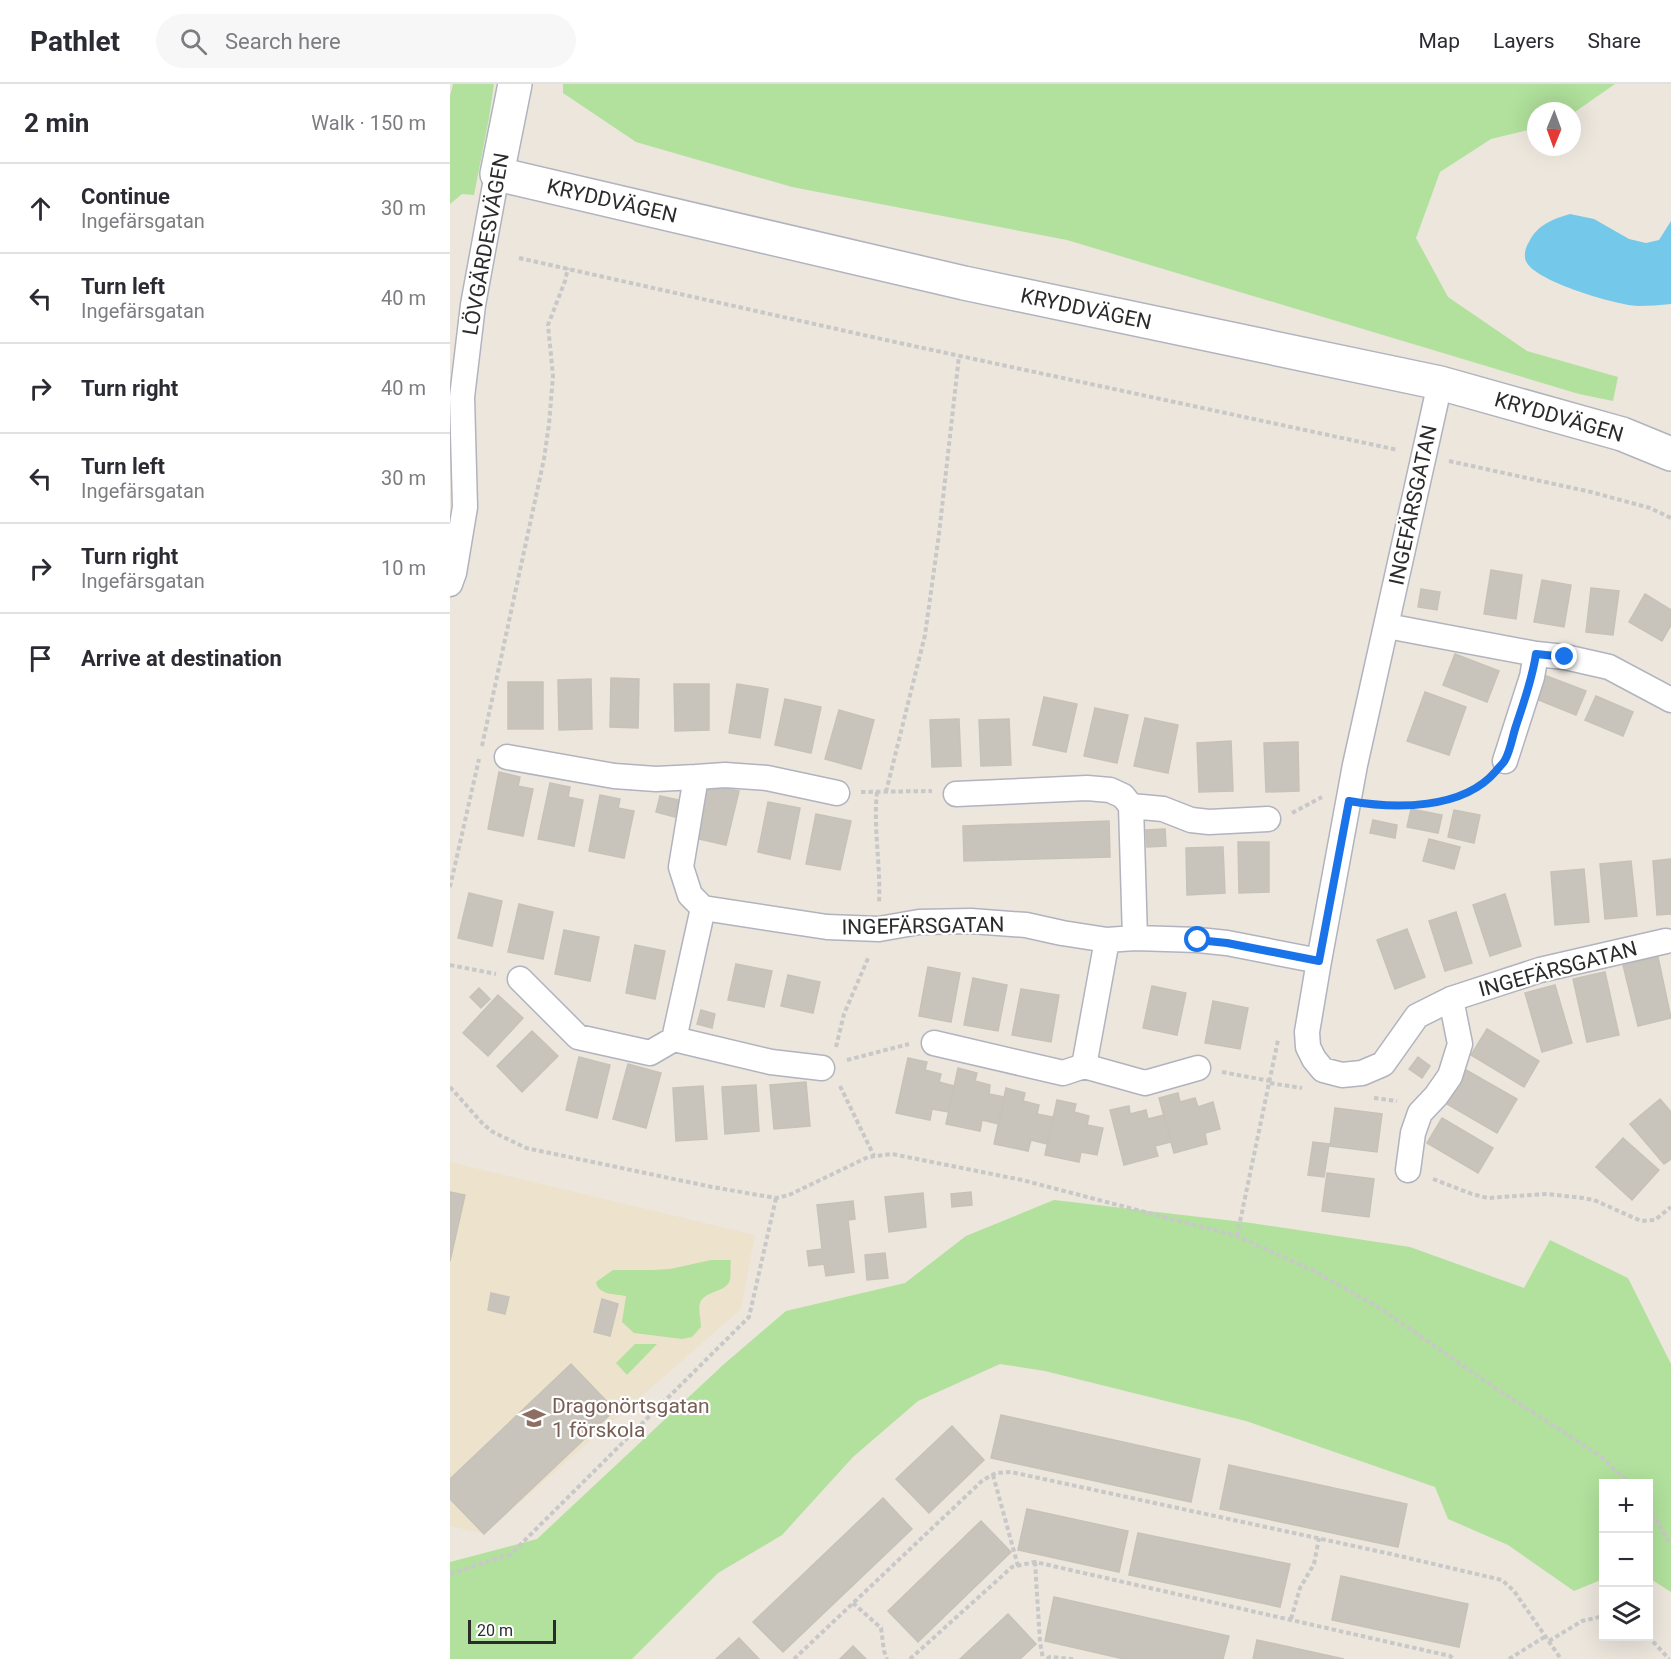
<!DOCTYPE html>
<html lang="en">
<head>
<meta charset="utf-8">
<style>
  :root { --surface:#fff; --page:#f7f7f7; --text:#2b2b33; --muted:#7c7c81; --line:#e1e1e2 }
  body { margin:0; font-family:Roboto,sans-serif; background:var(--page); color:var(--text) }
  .controls { position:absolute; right:18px; bottom:18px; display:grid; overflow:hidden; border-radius:0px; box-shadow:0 6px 24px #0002 }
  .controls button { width:54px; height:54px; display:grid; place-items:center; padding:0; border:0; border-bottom:2px solid var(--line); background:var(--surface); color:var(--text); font:30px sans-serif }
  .compass { position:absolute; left:1077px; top:18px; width:54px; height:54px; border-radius:50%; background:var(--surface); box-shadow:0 6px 24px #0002; rotate:181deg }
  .scale { position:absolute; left:18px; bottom:15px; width:88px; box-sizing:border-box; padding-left:6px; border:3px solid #2b2b2b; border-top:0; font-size:16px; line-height:21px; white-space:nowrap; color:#2b2b2b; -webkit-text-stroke:4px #fff; paint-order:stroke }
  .stop { position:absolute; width:18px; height:18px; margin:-14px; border:4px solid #1a73e8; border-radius:50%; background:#fff }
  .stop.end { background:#1a73e8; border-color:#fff; box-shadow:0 2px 6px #0008 }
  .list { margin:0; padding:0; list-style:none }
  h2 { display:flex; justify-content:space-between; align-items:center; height:78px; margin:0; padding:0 24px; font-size:26px }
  h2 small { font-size:20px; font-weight:400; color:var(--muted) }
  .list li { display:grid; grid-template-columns:39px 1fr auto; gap:18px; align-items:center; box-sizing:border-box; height:90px; padding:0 24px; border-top:2px solid var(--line) }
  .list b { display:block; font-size:22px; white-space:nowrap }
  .list p { margin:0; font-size:20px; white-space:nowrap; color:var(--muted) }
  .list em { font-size:20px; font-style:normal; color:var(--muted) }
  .icon { flex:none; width:33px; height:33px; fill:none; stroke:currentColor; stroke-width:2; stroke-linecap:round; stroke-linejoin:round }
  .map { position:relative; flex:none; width:1221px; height:1575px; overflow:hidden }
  header { display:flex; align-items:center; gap:36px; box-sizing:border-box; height:84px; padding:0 30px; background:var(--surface); border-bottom:2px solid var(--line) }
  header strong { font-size:28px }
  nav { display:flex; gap:33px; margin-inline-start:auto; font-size:21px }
  .search { width:420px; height:54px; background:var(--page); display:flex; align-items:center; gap:15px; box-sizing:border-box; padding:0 21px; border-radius:33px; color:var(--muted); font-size:22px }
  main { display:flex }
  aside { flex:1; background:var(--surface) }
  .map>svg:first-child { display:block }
  .education { fill:#ede3cd }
  .green { fill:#b1e19c }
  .water { fill:#74c8ea }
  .building { fill:#c8c4bc; stroke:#c7c2b7; stroke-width:1.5 }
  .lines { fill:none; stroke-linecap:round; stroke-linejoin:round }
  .street-casing { stroke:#b1b3be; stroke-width:27 }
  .secondary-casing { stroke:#b1b3be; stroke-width:36 }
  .path { stroke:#c8c8c8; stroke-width:4; stroke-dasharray:4.5 3; stroke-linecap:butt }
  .street { stroke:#fff; stroke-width:24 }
  .secondary { stroke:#fff; stroke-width:33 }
  .route { stroke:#1a73e8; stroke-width:8 }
  .labels { text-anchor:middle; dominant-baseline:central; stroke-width:4.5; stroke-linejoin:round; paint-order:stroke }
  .street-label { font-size:21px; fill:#2b2b2b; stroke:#fff }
  .education-label { font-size:21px; fill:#785e54; stroke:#fff; text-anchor:start }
</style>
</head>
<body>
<header>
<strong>Pathlet</strong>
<div class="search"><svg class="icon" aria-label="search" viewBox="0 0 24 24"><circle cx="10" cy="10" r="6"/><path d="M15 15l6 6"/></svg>Search here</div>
<nav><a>Map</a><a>Layers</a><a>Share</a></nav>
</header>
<main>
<aside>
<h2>2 min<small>Walk · 150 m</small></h2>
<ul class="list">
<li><svg class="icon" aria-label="ahead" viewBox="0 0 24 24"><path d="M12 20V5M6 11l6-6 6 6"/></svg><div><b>Continue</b><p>Ingefärsgatan</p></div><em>30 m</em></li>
<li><svg class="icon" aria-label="left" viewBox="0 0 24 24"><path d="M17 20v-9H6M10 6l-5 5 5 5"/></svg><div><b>Turn left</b><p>Ingefärsgatan</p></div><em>40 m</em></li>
<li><svg class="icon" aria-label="right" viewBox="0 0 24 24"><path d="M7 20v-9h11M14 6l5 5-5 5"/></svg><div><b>Turn right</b></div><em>40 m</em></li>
<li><svg class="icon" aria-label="left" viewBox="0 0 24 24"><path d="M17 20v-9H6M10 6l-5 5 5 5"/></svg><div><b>Turn left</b><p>Ingefärsgatan</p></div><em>30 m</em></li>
<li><svg class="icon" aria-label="right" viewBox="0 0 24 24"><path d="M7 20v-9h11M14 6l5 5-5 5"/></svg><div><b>Turn right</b><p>Ingefärsgatan</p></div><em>10 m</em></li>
<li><svg class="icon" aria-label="arrive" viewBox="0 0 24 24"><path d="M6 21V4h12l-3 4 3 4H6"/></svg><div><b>Arrive at destination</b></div></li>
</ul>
</aside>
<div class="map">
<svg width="1221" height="1575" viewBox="0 0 1221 1575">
  <rect width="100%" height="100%" fill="#ece6dd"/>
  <path class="education" d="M0,1078L305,1151L291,1225L34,1450L0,1442Z"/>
  <path class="green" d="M3,0H44L39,34L24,111L12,110L0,120V12Z
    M113,0H1165L1122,30V27H1086V44L1041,55L990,88L966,154L998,213L1077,267L1168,293L1163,317L1129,310L617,156L342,103L186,58L113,9Z
    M604,1116L801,1139L960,1163L1074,1204L1100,1156L1178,1194L1221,1280V1508L1199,1494L1198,1400H1154L1153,1495L1124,1507L1058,1461L998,1435L985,1403L796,1337L595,1287L550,1280L468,1317L403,1373L332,1451L268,1489L182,1575H0V1478L87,1455L273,1281L336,1227L455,1199L516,1152Z
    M261,1176H281C280,1182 281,1190 280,1196C276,1209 255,1206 250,1219C248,1226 251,1236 251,1243L242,1253L232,1255L184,1249L172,1238L176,1212C165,1210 148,1211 146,1198L163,1186H202L220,1185Z
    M185,1260H207L177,1291L166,1279Z"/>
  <path class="water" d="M1120,130L1144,135L1179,155L1196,159L1209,156L1221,137V220C1210,221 1199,222 1188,222C1166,221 1088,198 1077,179C1073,173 1075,164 1079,158C1087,141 1103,135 1120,130Z"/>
  <path class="building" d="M1041,486L1072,491L1066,535L1034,530Z
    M1092,496L1121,501L1114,543L1084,538Z
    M1141,504L1169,507L1163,551L1136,548Z
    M971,505L990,508L987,526L968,523Z
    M1195,510L1221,526V541L1212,557L1179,538Z
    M1005,570L1049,587L1037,618L993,601Z
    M1094,591L1136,607L1126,631L1084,614Z
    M161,594L189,595L188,644L160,643Z
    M141,595L142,645L109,646L108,596Z
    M58,598H93V645H58Z
    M224,600H259V646L225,647Z
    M287,600L318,605L310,654L279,649Z
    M975,608L1016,623L999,671L957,657Z
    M1146,612L1183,628L1173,652L1135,636Z
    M594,613L627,620L616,668L583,661Z
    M335,615L371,623L361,669L325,661Z
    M645,624L678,631L667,679L634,672Z
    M389,626L424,636L411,685L375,675Z
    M695,634L728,641L718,689L684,682Z
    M509,635L511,682L482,683L480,636Z
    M559,635L561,681L531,682L529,636Z
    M781,657L783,707L749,708L747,659Z
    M848,658L849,707L816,708L814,659Z
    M49,688L70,693L68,702L83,705L73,752L38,745Z
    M100,699L120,703L118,713L133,716L124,762L88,755Z
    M253,699L289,707L276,761L240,753Z
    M150,711L170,715L168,724L184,727L174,774L139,767Z
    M210,712L229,716L225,733L206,728Z
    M318,718L350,724L340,775L308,768Z
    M961,725L992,731L988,749L957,743Z
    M1004,726L1030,731L1024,759L998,753Z
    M366,730L401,737L390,786L356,780Z
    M923,736L947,741L945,754L920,749Z
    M659,737L660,773L514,777L513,742Z
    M715,745L716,762L697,763L696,746Z
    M979,755L1010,763L1004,785L973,777Z
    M788,758H819V808L789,809Z
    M773,763L775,809L737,811L736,764Z
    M1221,775V830L1207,831L1203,777Z
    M1181,777L1187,832L1155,835L1150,780Z
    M1134,785L1139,838L1105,841L1101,788Z
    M19,809L52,817L42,862L8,854Z
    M1055,810L1071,862L1040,872L1023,821Z
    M69,820L103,828L93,875L58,868Z
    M1006,828L1022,879L995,887L979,837Z
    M957,845L975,893L945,905L927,856Z
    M114,846L149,853L140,897L105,890Z
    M185,861L215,867L205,915L176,909Z
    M1208,873L1221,934L1188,942L1173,881Z
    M286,880L322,887L314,923L278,916Z
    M478,883L510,889L501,938L469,932Z
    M1155,888L1169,951L1137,958L1123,895Z
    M338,891L370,898L363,929L331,922Z
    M523,894L557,901L548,947L514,941Z
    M1105,901L1122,959L1092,968L1075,909Z
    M702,902L736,909L727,951L693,944Z
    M29,904L40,915L31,924L20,913Z
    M571,905L609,911L601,958L562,951Z
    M48,911L73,934L38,972L13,949Z
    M763,917L798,924L790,965L755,959Z
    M251,926L265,930L262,944L247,940Z
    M1037,945L1089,977L1074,1003L1021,971Z
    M82,947L108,972L72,1008L47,982Z
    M129,973L160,981L147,1034L116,1026Z
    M968,973L980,982L972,994L959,985Z
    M458,974L477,978L475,986L491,990L489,998L504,1002L498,1028L482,1025L480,1036L446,1029Z
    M178,980L211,989L196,1044L163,1035Z
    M508,984L527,989L525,997L540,1001L539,1010L555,1013L549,1040L532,1036L530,1047L496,1040Z
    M1016,986L1067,1015L1047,1049L997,1020Z
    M356,998L360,1042L324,1045L320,1001Z
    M306,1001L309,1047L275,1050L272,1003Z
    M253,1002L257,1055L226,1057L223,1004Z
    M556,1004L575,1009L573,1017L589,1021L587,1030L603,1033L597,1060L581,1056L578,1067L544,1060Z
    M728,1009L730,1018L745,1014L748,1023L763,1018L770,1045L755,1049L757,1060L724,1069L709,1014Z
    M1210,1015L1221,1028V1075L1214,1080L1180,1040Z
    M607,1016L626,1020L624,1028L639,1032L637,1041L653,1044L647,1071L631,1068L629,1078L595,1071Z
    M679,1022L680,1030L696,1026L698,1035L714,1031L721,1058L705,1062L708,1072L674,1081L660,1026Z
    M885,1024L932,1030L927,1068L880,1062Z
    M992,1034L1043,1064L1028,1089L977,1059Z
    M1173,1054L1209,1086L1182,1116L1146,1083Z
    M863,1058L879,1060L874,1093L858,1091Z
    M877,1089L924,1095L919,1133L872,1127Z
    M0,1108L15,1111L0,1177Z
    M521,1108L522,1121L502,1123L501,1110Z
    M473,1109L476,1143L439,1148L435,1113Z
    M403,1117L405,1135L398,1136L404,1188L376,1192L374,1180L359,1182L357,1167L372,1165L367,1121Z
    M435,1169L438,1194L417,1196L415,1171Z
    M41,1209L59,1213L55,1230L38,1226Z
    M152,1215L168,1220L160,1252L144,1248Z
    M121,1280L165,1326L34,1450L0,1415V1395Z
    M551,1331L750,1375L741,1418L541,1374Z
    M502,1342L534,1376L479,1429L446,1395Z
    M779,1381L957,1420L948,1463L770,1425Z
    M433,1414L462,1445L333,1568L303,1538Z
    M577,1425L678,1447L669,1488L568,1466Z
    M531,1437L561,1468L468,1558L438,1527Z
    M688,1449L840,1480L830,1523L679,1491Z
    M891,1492L1018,1520L1009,1563L882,1536Z
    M604,1513L779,1552L773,1575H674L595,1557Z
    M558,1530L586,1560L570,1575H510Z
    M289,1554L309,1575H266Z
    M807,1556L894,1575H803Z
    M403,1562L416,1575H390Z"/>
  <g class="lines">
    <g class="street-casing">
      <path id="street" d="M0,500L4,489L15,423L12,313L23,221L47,90
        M937,542L1086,570L1115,573L1159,583L1221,616
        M57,673L164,692L206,695L246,693
        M1055,677L1082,593L1086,570
        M506,710L637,704L660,706L673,712L681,722L685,854
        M681,722L713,725L741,736L759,738L818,735
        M253,824L240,811L231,783L246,693L275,691L317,694L387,709
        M869,877L857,948L858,963L864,975L873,986L892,991L912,989L933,980L967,932L1001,915L1090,886L1216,857
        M70,895L128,953L200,969L224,955L253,824L377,843L429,845L469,838L521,837L576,841L612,849L657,856L685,854L748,856L777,859L869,877L905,681L990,299
        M224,955L321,978L372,984
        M484,959L613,989L634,982L657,856
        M634,982L695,999L748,984
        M958,1086L963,1049L970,1029L986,1012L1000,992L1010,960L1001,915"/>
    </g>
    <g class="secondary-casing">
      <path id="secondary" d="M65,0L47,90L514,199L990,299L1172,350L1221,370"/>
    </g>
    <path class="path" d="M69,174L445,258L948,366
      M999,377L1141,408L1200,424L1221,434
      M32,662L94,375L99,340L103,292L98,241L115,197L118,184
      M411,708L482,707
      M427,708C423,745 431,781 429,818
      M436,708L475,551L489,450L509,272
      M924,721C965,722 1002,720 1037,696
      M842,729L872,713
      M0,803L29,675
      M0,881L46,890
      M386,963L394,930L419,872
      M397,976L459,960
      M772,988L820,997
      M820,999L852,1004
      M390,1002L424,1072
      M0,1003L33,1040L43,1048L76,1064L262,1103L326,1114L339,1111L418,1073L442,1070L572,1096L787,1152L866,1188L928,1223L1048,1306L1149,1371L1180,1400
      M924,1014L947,1017
      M983,1095L1022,1110L1038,1114L1097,1110L1133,1114L1144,1116L1191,1137L1205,1136L1221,1123
      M787,1152L828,956
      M543,1391L568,1482
      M1198,1422L1221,1461
      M585,1478L590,1558L593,1575
      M0,1490L61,1470L299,1233L326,1114
      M403,1519L431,1544L434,1567L437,1575
      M841,1535L850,1504L864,1480L869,1454
      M1198,1552L1219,1575
      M1099,1557L1132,1537L1154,1532
      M344,1575L533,1396L546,1389L561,1388L941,1470L1052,1496L1064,1507L1111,1575
      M460,1575L562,1483L585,1478L1000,1572L1004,1575
      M597,1575L600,1573L623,1575
      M1059,1575L1096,1552"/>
    <use href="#street" class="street"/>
    <use href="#secondary" class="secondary"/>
  </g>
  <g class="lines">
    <path class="route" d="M748,856L777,859L869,877L899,717C945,725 1013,726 1046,687C1049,683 1053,680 1055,676C1060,667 1062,655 1065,645C1073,620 1082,597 1086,570L1115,573"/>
  </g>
  <defs>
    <g id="school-bare" transform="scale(1.8)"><path d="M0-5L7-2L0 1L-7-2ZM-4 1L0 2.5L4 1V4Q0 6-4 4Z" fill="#8d6e63" stroke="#fff" stroke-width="2.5" paint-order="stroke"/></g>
  </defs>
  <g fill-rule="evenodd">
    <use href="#school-bare" x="84" y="1334"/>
  </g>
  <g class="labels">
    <g class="street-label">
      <text transform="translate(162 117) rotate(13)">KRYDDVÄGEN</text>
      <text transform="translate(36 160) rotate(-80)">LÖVGÄRDESVÄGEN</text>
      <text transform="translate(636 225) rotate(12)">KRYDDVÄGEN</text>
      <text transform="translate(1109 333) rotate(16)">KRYDDVÄGEN</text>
      <text transform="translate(963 421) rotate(-78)">INGEFÄRSGATAN</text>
      <text transform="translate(473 842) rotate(-1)">INGEFÄRSGATAN</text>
      <text transform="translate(1108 885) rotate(-15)">INGEFÄRSGATAN</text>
    </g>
    <g class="education-label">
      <text x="102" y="1322">Dragonörtsgatan<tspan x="102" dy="24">1 förskola</tspan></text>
    </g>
  </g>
</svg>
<div class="controls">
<button>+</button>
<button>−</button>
<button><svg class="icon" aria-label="layers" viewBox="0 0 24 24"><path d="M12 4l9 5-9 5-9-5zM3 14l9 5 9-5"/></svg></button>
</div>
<svg class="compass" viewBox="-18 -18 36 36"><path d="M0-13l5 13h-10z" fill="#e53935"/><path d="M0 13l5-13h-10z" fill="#7c7c81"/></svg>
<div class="scale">20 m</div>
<div class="stop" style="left:748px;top:856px"></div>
<div class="stop end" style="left:1115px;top:573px"></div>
</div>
</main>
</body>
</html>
